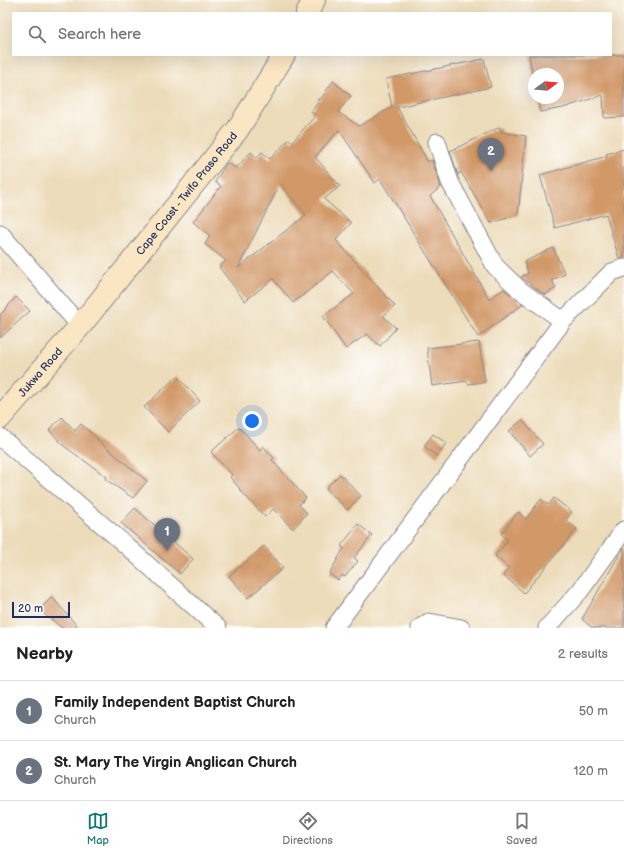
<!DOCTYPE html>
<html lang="en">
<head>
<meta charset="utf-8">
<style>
  :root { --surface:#fff; --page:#f2f2f2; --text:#222; --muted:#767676; --line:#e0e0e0; --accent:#0f766e }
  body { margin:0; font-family:"Balsamiq Sans",sans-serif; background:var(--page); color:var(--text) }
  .compass { position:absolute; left:528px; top:68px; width:36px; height:36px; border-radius:50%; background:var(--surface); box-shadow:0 4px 16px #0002; rotate:74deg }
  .scale { position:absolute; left:12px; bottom:10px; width:58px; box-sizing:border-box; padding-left:4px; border:2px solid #1b2f5e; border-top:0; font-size:11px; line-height:14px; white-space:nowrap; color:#1b2f5e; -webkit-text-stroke:3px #fff; paint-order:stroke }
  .you { position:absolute; left:252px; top:421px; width:14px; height:14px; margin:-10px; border:3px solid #fff; border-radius:50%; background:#1a73e8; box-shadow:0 0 0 6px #1a73e833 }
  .badge { display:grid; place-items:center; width:26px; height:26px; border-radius:50%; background:var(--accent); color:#fff; font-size:13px; font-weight:700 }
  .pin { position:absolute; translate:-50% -33px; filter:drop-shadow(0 1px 2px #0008) }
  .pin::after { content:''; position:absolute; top:21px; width:14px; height:12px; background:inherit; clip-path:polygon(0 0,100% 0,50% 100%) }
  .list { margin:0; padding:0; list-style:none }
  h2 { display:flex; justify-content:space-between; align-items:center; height:52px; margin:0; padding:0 16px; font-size:17px }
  h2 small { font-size:13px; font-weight:400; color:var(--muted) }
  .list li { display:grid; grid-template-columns:26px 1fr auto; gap:12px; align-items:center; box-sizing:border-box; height:60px; padding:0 16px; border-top:1px solid var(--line) }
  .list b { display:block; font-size:15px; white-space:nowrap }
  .list p { margin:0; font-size:13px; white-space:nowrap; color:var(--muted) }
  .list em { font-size:13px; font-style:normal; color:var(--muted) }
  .icon { flex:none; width:22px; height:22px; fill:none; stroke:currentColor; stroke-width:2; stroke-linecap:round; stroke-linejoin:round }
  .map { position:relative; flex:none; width:624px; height:628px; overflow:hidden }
  .search { position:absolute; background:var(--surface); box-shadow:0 4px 16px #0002; left:12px; right:12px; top:12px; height:44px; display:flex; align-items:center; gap:10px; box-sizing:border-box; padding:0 14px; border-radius:0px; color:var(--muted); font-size:15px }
  .sheet { height:172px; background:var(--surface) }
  nav { display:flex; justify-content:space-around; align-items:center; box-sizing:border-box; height:56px; border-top:1px solid var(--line); background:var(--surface); font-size:11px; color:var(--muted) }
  nav a { display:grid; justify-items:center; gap:2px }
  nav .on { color:var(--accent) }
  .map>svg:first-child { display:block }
  .building { fill:#d19867; fill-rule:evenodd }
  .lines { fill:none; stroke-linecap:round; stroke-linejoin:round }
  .minor-casing { stroke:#84868c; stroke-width:19 }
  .secondary-casing { stroke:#84868c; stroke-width:24 }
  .minor { stroke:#fff; stroke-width:17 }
  .secondary { stroke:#fbe6c4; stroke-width:22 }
  .labels { text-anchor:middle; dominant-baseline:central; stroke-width:3; stroke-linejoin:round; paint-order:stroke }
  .street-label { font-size:11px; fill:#1b2f5e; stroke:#fff }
</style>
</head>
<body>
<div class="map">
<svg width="624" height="628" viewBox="0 0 624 628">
  <rect width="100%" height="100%" fill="#fff"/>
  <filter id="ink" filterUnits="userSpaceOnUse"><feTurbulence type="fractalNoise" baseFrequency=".025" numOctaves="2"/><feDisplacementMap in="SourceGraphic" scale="8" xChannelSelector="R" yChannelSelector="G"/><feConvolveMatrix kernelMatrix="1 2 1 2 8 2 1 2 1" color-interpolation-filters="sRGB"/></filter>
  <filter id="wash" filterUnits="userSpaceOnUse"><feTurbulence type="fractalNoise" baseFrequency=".012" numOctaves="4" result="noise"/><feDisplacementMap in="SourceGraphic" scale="16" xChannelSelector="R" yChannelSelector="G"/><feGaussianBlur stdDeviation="0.9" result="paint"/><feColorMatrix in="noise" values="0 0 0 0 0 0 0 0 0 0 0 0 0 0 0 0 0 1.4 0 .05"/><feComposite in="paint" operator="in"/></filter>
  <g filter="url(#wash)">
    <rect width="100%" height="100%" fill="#eddcba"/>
    <g id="blocks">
      <path class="building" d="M529,55H624V117L604,118L603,95L563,108L540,112L537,98H558V74H534V83Z
        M484,59L491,87L397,107L428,162L432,160L441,187L430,196L489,299L504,289L523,304L478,337L380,179L375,183L339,130L315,157L340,186L324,199L351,223L336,240L395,306L383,316L396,328L380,346L367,334L346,349L323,316L354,294L333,271L293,303L273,279L245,301L219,267L226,261L205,244L210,236L193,222L221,186L215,182L227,163L236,168L251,152L257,158L262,152L270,159L289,139L292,142L316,115L311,112L319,101L317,99L320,100L333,81L351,96L338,112L359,126L392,107L386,79ZM280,184L306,215L238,268Z
        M500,127L501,132L526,136L518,215L491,223L461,172L458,175L450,151Z
        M624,149V258L619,259L606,214L555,228L540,175L607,156L606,154Z
        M553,248L565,274L552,280L556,288L545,295L521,277L528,273L524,262Z
        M16,297L30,311L0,338V315Z
        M479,342L485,382L468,384L467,381L432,386L427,348Z
        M177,376L200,401L168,432L144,407Z
        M62,417L75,431L81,424L98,439L97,440L147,481L133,498L105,479L107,477L64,446L49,430Z
        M522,420L543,444L530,456L509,431Z
        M239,427L260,450L263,446L274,458L272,460L306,498L299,505L307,513L293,529L273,509L265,517L239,489H240L230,477L232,475L211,452Z
        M433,434L446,443L437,456L424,446Z
        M340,474L361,496L347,510L326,488Z
        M554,498L572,512L566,520L577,529L524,593L503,575L509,568L495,556L508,540L501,534L518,512L526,519L541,499L548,505Z
        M135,508L193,559L180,574L121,523Z
        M358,524L372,535L354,558L358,561L345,577L342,575L338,580L329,574L344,548L341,546Z
        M264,546L283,568L248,598L229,576Z
        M624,547V628H592L582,619Z
        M52,597L79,628H62L39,610Z"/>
    </g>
  </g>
  <g filter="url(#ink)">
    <use href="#blocks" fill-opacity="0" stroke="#84868c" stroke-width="1"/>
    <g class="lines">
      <g class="minor-casing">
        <path id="minor" d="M437,142L450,182L495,266L520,290L563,321
          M0,233L80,326
          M0,437L120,540L218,628
          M334,628L563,321L612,272L624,268
          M420,628L429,622L461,628
          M547,628L580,591L624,530"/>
      </g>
      <g class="secondary-casing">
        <g id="secondary">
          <path d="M307,13L314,0"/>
          <path id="s1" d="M0,418L80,326L238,129L284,55"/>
        </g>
      </g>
      <use href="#minor" class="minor"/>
      <use href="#secondary" class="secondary"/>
    </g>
  </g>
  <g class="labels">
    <g class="street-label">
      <text stroke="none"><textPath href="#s1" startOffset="292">Cape Coast - Twifo Praso Road</textPath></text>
      <text stroke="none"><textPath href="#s1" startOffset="61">Jukwa Road</textPath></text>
    </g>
  </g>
</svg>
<svg class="compass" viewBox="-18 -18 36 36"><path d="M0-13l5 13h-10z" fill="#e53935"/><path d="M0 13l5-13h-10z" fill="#767676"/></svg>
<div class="scale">20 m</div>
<div class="you"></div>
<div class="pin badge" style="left:167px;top:551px;background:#6b7280">1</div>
<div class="pin badge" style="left:491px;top:171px;background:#6b7280">2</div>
<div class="search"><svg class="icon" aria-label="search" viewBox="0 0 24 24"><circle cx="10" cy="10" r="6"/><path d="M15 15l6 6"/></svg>Search here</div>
</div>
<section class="sheet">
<h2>Nearby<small>2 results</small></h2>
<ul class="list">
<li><span class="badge" style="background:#6b7280">1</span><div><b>Family Independent Baptist Church</b><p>Church</p></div><em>50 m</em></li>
<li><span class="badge" style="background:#6b7280">2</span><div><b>St. Mary The Virgin Anglican Church</b><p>Church</p></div><em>120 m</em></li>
</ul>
</section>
<nav>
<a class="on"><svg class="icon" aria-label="map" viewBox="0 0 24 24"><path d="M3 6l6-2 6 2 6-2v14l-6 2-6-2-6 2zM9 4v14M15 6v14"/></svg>Map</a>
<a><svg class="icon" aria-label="directions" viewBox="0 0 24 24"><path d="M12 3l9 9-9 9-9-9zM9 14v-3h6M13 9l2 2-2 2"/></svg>Directions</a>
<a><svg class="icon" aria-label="saved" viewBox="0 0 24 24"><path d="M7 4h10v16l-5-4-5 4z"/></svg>Saved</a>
</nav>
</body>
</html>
